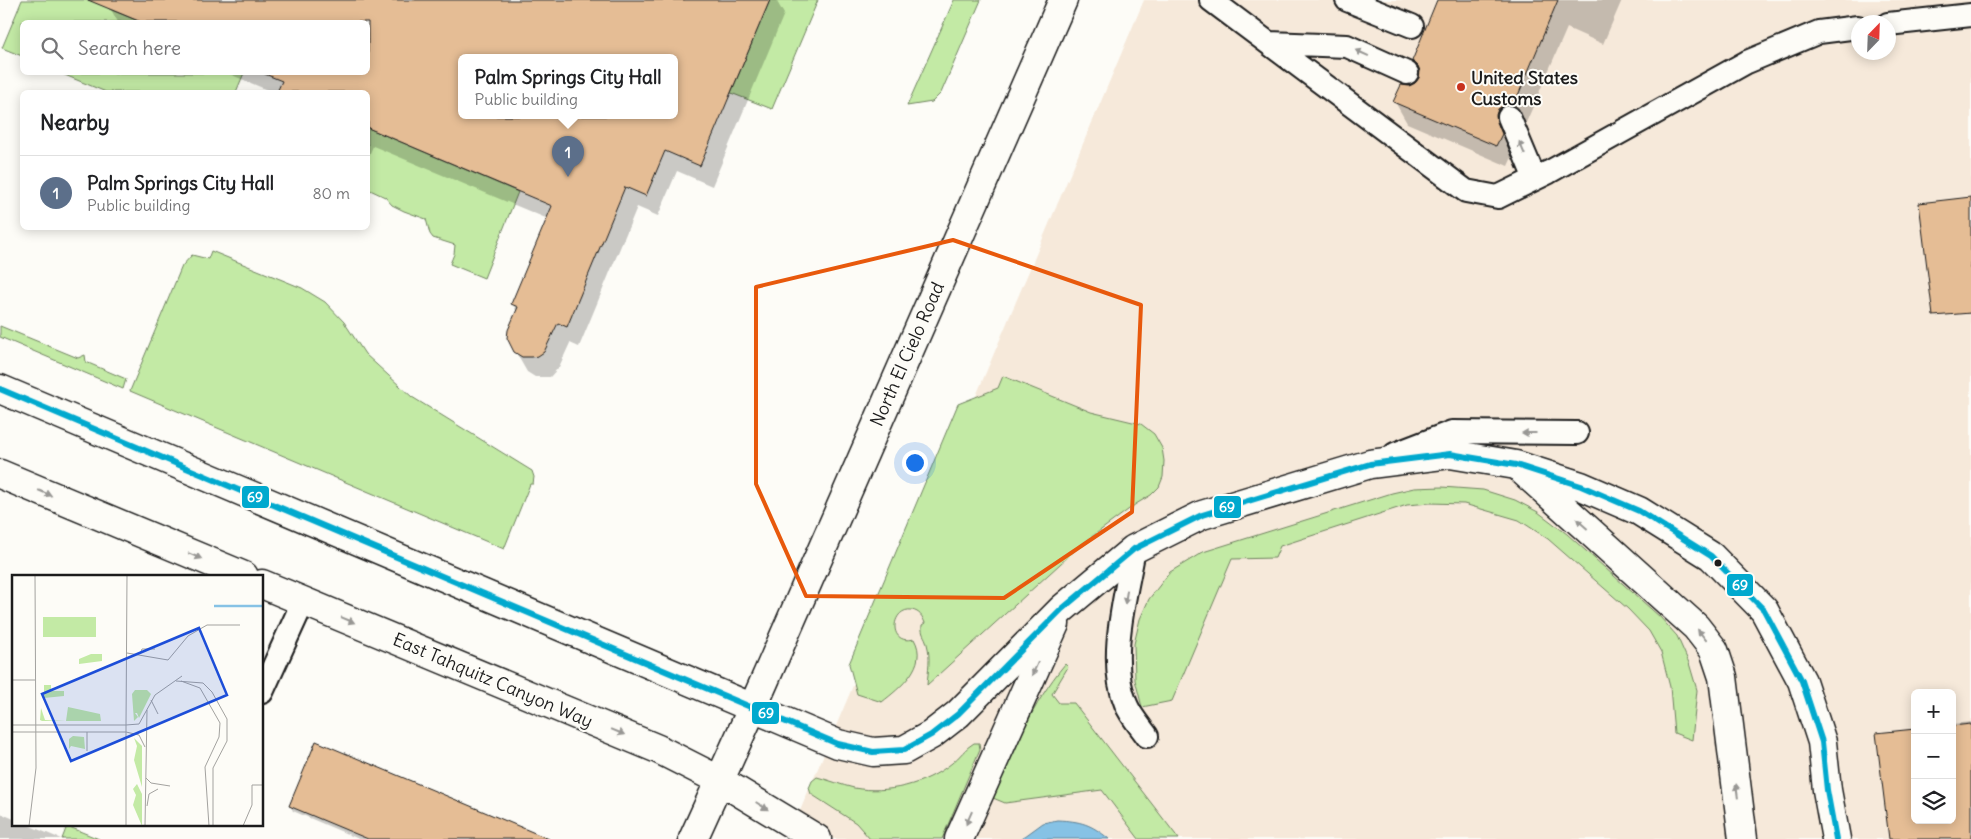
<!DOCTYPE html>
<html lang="en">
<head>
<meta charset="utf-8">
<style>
  :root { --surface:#fff; --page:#f2f2f2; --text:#202124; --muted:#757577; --line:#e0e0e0; --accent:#c8321e }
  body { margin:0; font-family:Delius,sans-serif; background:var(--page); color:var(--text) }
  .controls { position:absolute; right:15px; bottom:15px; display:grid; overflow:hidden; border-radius:8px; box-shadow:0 2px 12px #0003 }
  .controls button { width:45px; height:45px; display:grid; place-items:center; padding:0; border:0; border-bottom:1px solid var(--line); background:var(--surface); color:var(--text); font:25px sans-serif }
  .compass { position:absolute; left:1851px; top:15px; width:45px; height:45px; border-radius:50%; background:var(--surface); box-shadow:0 2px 12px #0003; rotate:23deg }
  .you { position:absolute; left:914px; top:462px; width:18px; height:18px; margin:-12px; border:4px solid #fff; border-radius:50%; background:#1a73e8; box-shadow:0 0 0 8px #1a73e833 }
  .badge { display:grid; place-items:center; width:32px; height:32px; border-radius:50%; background:var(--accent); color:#fff; font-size:16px; font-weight:700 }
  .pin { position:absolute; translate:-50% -41px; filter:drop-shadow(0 1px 2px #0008) }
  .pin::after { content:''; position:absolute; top:26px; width:18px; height:15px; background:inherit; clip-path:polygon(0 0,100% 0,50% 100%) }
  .popup { position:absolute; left:458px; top:54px; width:220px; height:65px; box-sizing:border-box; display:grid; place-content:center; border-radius:8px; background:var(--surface); filter:drop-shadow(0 1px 4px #0005); font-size:16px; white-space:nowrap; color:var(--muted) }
  .popup b { font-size:19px; color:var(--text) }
  .popup::after { content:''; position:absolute; left:50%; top:100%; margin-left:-10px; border:10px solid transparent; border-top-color:var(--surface) }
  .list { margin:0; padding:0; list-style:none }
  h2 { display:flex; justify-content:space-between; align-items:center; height:65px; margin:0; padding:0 20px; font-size:21px }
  h2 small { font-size:16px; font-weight:400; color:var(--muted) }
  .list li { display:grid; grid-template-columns:32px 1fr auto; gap:15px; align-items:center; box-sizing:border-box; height:75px; padding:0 20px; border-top:1px solid var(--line) }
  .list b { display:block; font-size:19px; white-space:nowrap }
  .list p { margin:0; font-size:16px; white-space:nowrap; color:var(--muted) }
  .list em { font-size:16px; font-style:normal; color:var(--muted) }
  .icon { flex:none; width:28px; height:28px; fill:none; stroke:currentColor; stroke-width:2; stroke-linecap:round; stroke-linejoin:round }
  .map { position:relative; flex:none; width:1971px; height:839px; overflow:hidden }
  .search { position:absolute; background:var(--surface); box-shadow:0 2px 12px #0003; left:20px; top:20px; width:350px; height:55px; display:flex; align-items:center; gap:12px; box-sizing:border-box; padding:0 18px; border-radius:8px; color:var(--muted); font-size:19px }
  .panel { position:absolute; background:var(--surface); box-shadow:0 2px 12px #0003; left:20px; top:90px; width:350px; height:140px; border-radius:8px }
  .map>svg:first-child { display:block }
  .built { fill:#f6e9da; fill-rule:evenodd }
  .green { fill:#c3eaa5; stroke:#708360 }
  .water { fill:#86c2e5; stroke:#5c8095 }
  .shadow { fill:#0003; fill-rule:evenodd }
  .building { fill:#e5bd95; stroke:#1c1c1c; fill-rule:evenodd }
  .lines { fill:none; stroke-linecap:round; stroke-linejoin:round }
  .lane-casing { stroke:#1c1c1c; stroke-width:26 }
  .street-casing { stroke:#1c1c1c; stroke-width:31 }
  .secondary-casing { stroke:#1c1c1c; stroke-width:31 }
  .lane { stroke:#fdfcf7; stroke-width:22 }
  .street { stroke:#fdfcf7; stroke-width:28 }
  .secondary { stroke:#fdfcf7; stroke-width:28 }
  .bus-1-casing { stroke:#fdfcf7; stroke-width:10 }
  .bus-1 { stroke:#00a9ce; stroke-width:6 }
  .oneway { fill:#989794 }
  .marked { fill:none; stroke:#e8590c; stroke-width:4; stroke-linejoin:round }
  .poi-dot { fill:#c8321e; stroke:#fdfcf7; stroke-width:2 }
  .bus-dot { fill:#1c1c1c; stroke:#fdfcf7; stroke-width:2 }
  .labels { text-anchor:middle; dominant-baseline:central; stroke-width:4; stroke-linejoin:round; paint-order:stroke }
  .poi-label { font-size:18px; font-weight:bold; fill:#1c1c1c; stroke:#fdfcf7; text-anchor:start }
  .street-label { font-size:18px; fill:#1c1c1c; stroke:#fdfcf7 }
  .inset-river { fill:none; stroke:#86c2e5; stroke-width:2.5 }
  .inset-road { fill:none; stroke:#a3a29f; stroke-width:1 }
  .view { fill:#1d4ed8; fill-opacity:0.15; stroke:#1d4ed8; stroke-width:2.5 }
  .inset-edge { fill:none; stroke:#1c1c1c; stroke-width:2.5 }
  .line-badge { stroke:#fdfcf7; stroke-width:2 }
  .badge-label { font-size:14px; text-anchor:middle; font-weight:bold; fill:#fff }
</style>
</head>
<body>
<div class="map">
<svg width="1971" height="839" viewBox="0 0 1971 839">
  <rect width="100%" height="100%" fill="#fdfcf7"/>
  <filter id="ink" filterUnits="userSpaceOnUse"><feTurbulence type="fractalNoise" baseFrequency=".02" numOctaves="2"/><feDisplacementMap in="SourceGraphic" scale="10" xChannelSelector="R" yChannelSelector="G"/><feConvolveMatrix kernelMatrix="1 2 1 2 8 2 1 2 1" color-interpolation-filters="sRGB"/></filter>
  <g filter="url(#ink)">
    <path class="built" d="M1144,0H1971V839H788ZM1858,22H1888V52H1858ZM1915,693H1952V820H1915Z"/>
    <path class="green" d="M22,0H112L109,9L141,22H22V56L2,48Z
      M770,0H818L772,109L731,93Z
      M954,0H981L941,93L932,102L907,106Z
      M60,73H244L236,92H106Z
      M368,128L518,192L484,278L450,264L454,254L455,245L433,238L430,234L426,219L404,211L392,205L385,197L368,189Z
      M211,251L302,288L325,302L344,322L365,354L412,397L532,471L534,477L533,484H530L504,549L130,391L182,266L192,255L208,259Z
      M0,326L78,358L85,355L86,362L126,379L123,389L0,337Z
      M1003,376L1091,412L1141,424L1154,434L1162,448L1164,461L1163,477L1159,487L1151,495L1136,504L1082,544L927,685C928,671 931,658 927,644C925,635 921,635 922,625L925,623C922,616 920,612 912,610C891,607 887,646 914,639C929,665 900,688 882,702L857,694L849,664L958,404L998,388Z
      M1442,487L1483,490L1515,500L1538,512L1567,534L1660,617L1677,636L1689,663L1697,690L1692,740L1674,733L1670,687L1661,652L1649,631L1628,609L1548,539L1519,520L1464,504L1430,503L1407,505L1280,546L1275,558L1232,559L1172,701L1142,707L1135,680L1134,644L1140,619L1149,599L1170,572L1203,552L1392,493L1414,488Z
      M1065,664L1068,667L1052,694L1059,703H1074L1179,839H1139L1102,790L1005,803L993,798C1014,750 1031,705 1065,664Z
      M974,743H979L980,749L942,839H870L856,823L811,794L809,788L812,781L817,777C829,780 841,785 854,788C887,794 925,785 952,763C960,757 965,748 974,743Z
      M67,826L99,839H62Z"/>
    <path class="water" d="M1057,820C1081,821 1091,824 1109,839H1021L1043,823Z"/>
    <path class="shadow" d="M113,0H776L784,14L712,186L677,171L658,216L637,207L579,347L570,343L559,367L550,377H535L527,372L515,351L517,312L513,304L548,219L373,146L368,158V92H272L225,72H368V22H118L110,8ZM462,58H674V116H462Z
      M1439,0H1622L1603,44L1567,28L1525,125H1516L1513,155L1508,166L1407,123L1395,102L1420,78L1421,74L1413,61Z
      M1971,722V839H1890L1915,820H1952V724Z
      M290,805L546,839H359L293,811Z
      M0,813L14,819V825H28L61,839H0Z"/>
    <path class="building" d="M88,0H770L700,166L665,151L646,196L625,187L567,327L558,323L544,352L538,356L531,357H522L514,352L507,338L508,330L518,307L511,304L552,206L368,128V92H277L282,81L260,72H368V22H141ZM462,58H674V116H462Z
      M1437,0H1558L1514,105H1504L1498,109L1496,115L1497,122L1502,134L1496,146L1393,102L1401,85L1409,86L1415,83L1419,78L1420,71L1418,66L1412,61Z
      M1971,197V313L1933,316L1919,203Z
      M1971,724V839H1889L1876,733L1915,729V820H1952V726Z
      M316,741L549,839H368L289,806Z"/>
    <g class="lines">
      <g class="lane-casing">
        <path id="lane" d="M1211,0L1466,191L1498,197L1549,172L1747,62L1819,32L1858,27
          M1347,0L1412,26
          M1888,24L1971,15
          M1269,43L1347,46L1407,73
          M1509,117L1535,179
          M1395,454L1452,432L1577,433
          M1134,549C1126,595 1107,660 1126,704C1130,715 1140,726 1147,736
          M262,692L303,602"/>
      </g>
      <g class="street-casing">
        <path id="street" d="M753,707L1063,0"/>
      </g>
      <g class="secondary-casing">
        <path id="secondary" d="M0,389L838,744L873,752L904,750L931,735L958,714L1062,609L1134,549L1202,515L1370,464L1450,454L1516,465L1581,486L1639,511L1711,556L1764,610L1802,681L1822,742L1827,790L1836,839
          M1523,471L1696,627L1714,650L1723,677L1743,839
          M0,474L244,576
          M262,584L658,749L721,781L817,839
          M693,839L753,707
          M959,839L1055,624"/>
      </g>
      <use href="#lane" class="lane"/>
      <use href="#street" class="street"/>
      <use href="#secondary" class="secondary"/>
      <g class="bus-1-casing">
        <path id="bus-1" d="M0,389L838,744L873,752L904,750L931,735L958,714L1062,609L1134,549L1202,515L1370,464L1450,454L1516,465L1581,486L1639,511L1711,556L1764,610L1802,681L1822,742L1827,790L1836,839"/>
      </g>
      <use href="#bus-1" class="bus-1"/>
    </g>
    <defs><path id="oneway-solid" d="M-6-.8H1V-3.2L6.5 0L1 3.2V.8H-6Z" transform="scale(1.25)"/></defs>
    <g class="oneway">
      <use href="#oneway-solid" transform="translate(1362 53) rotate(-156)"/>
      <use href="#oneway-solid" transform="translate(1522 148) rotate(-113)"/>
      <use href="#oneway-solid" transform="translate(1529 433) rotate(-180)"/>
      <use href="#oneway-solid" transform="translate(45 493) rotate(23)"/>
      <use href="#oneway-solid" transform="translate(1582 524) rotate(-138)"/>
      <use href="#oneway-solid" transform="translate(195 556) rotate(23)"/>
      <use href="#oneway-solid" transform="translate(1126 597) rotate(99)"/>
      <use href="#oneway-solid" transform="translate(348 620) rotate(23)"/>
      <use href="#oneway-solid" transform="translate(1702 635) rotate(-128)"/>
      <use href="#oneway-solid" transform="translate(1035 669) rotate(114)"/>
      <use href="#oneway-solid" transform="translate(618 732) rotate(23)"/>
      <use href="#oneway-solid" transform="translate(1737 791) rotate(-97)"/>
      <use href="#oneway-solid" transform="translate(762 806) rotate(32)"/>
      <use href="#oneway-solid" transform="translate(969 818) rotate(114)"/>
    </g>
  </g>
  <path class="marked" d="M953,240L1141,305L1132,512L1004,598L806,596L756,484V287Z"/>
  <circle class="poi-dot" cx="1461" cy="87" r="5"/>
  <circle class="bus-dot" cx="1718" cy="563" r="4.5"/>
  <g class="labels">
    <g class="poi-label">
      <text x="1471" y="77">United States<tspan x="1471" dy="21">Customs</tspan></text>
    </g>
    <g class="street-label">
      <text transform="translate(907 354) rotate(-66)">North El Cielo Road</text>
      <text transform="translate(493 680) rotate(23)">East Tahquitz Canyon Way</text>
    </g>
  </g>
  <g transform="translate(12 575)">
    <rect width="251" height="251" fill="#fdfcf7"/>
    <path d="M31,42H84V62H31ZM79,79H90V86L67,89V84ZM32,110H39V116H52V121L32,123ZM123,115H135L139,119L127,143L125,138H123L126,142L122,146L120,119ZM56,132L88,139L89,146H30L28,145L29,133L33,145L54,146ZM61,161L72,162L73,174L59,171L57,174V164ZM122,163L130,171V212L122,185L125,171ZM125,209L130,219V251L121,230L124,220L121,214Z" fill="#c3eaa5"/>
    <path class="inset-river" d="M202,31H252"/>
    <path class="inset-road" d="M115,0L114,150L127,149L143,120L170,101M115,78L156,85L176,61L195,50H228M128,79L130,74H143M0,105H23M164,106L191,108L200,117L215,144V166L201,193V251M169,106L188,113L208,148L207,162L193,192L197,251M139,125L146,139M0,150H114V251M0,157H114M114,157L127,160L133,172M75,176V157M134,203L139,208L158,211M135,231L137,219L146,214M17,251L24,193L23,0M133,251L135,135M231,251L240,230V210H252"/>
    <path class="view" d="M187,53L215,120L59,186L30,119Z"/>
    <rect width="251" height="251" class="inset-edge"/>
  </g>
  <g class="line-badge">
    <rect x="241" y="485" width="29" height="24" rx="5" fill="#00a9ce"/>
    <rect x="1213" y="495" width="29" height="24" rx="5" fill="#00a9ce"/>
    <rect x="1726" y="573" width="28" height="24" rx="5" fill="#00a9ce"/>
    <rect x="751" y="701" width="29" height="24" rx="5" fill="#00a9ce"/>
  </g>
  <g class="badge-label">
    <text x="255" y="502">69</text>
    <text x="1227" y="512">69</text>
    <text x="1740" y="590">69</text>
    <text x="766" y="718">69</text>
  </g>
</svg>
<div class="controls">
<button>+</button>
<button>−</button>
<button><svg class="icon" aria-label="layers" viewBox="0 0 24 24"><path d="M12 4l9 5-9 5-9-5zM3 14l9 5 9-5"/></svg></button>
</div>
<svg class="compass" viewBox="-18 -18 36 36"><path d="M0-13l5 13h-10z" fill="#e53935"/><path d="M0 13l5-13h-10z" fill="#757577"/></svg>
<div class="you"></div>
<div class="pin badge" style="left:568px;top:177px;background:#5c6f8a">1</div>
<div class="popup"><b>Palm Springs City Hall</b>Public building</div>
<div class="search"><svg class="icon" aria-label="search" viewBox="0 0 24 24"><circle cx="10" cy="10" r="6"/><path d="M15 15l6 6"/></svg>Search here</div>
<section class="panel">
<h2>Nearby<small></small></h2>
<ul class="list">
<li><span class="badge" style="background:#5c6f8a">1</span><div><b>Palm Springs City Hall</b><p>Public building</p></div><em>80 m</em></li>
</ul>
</section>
</div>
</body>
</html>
